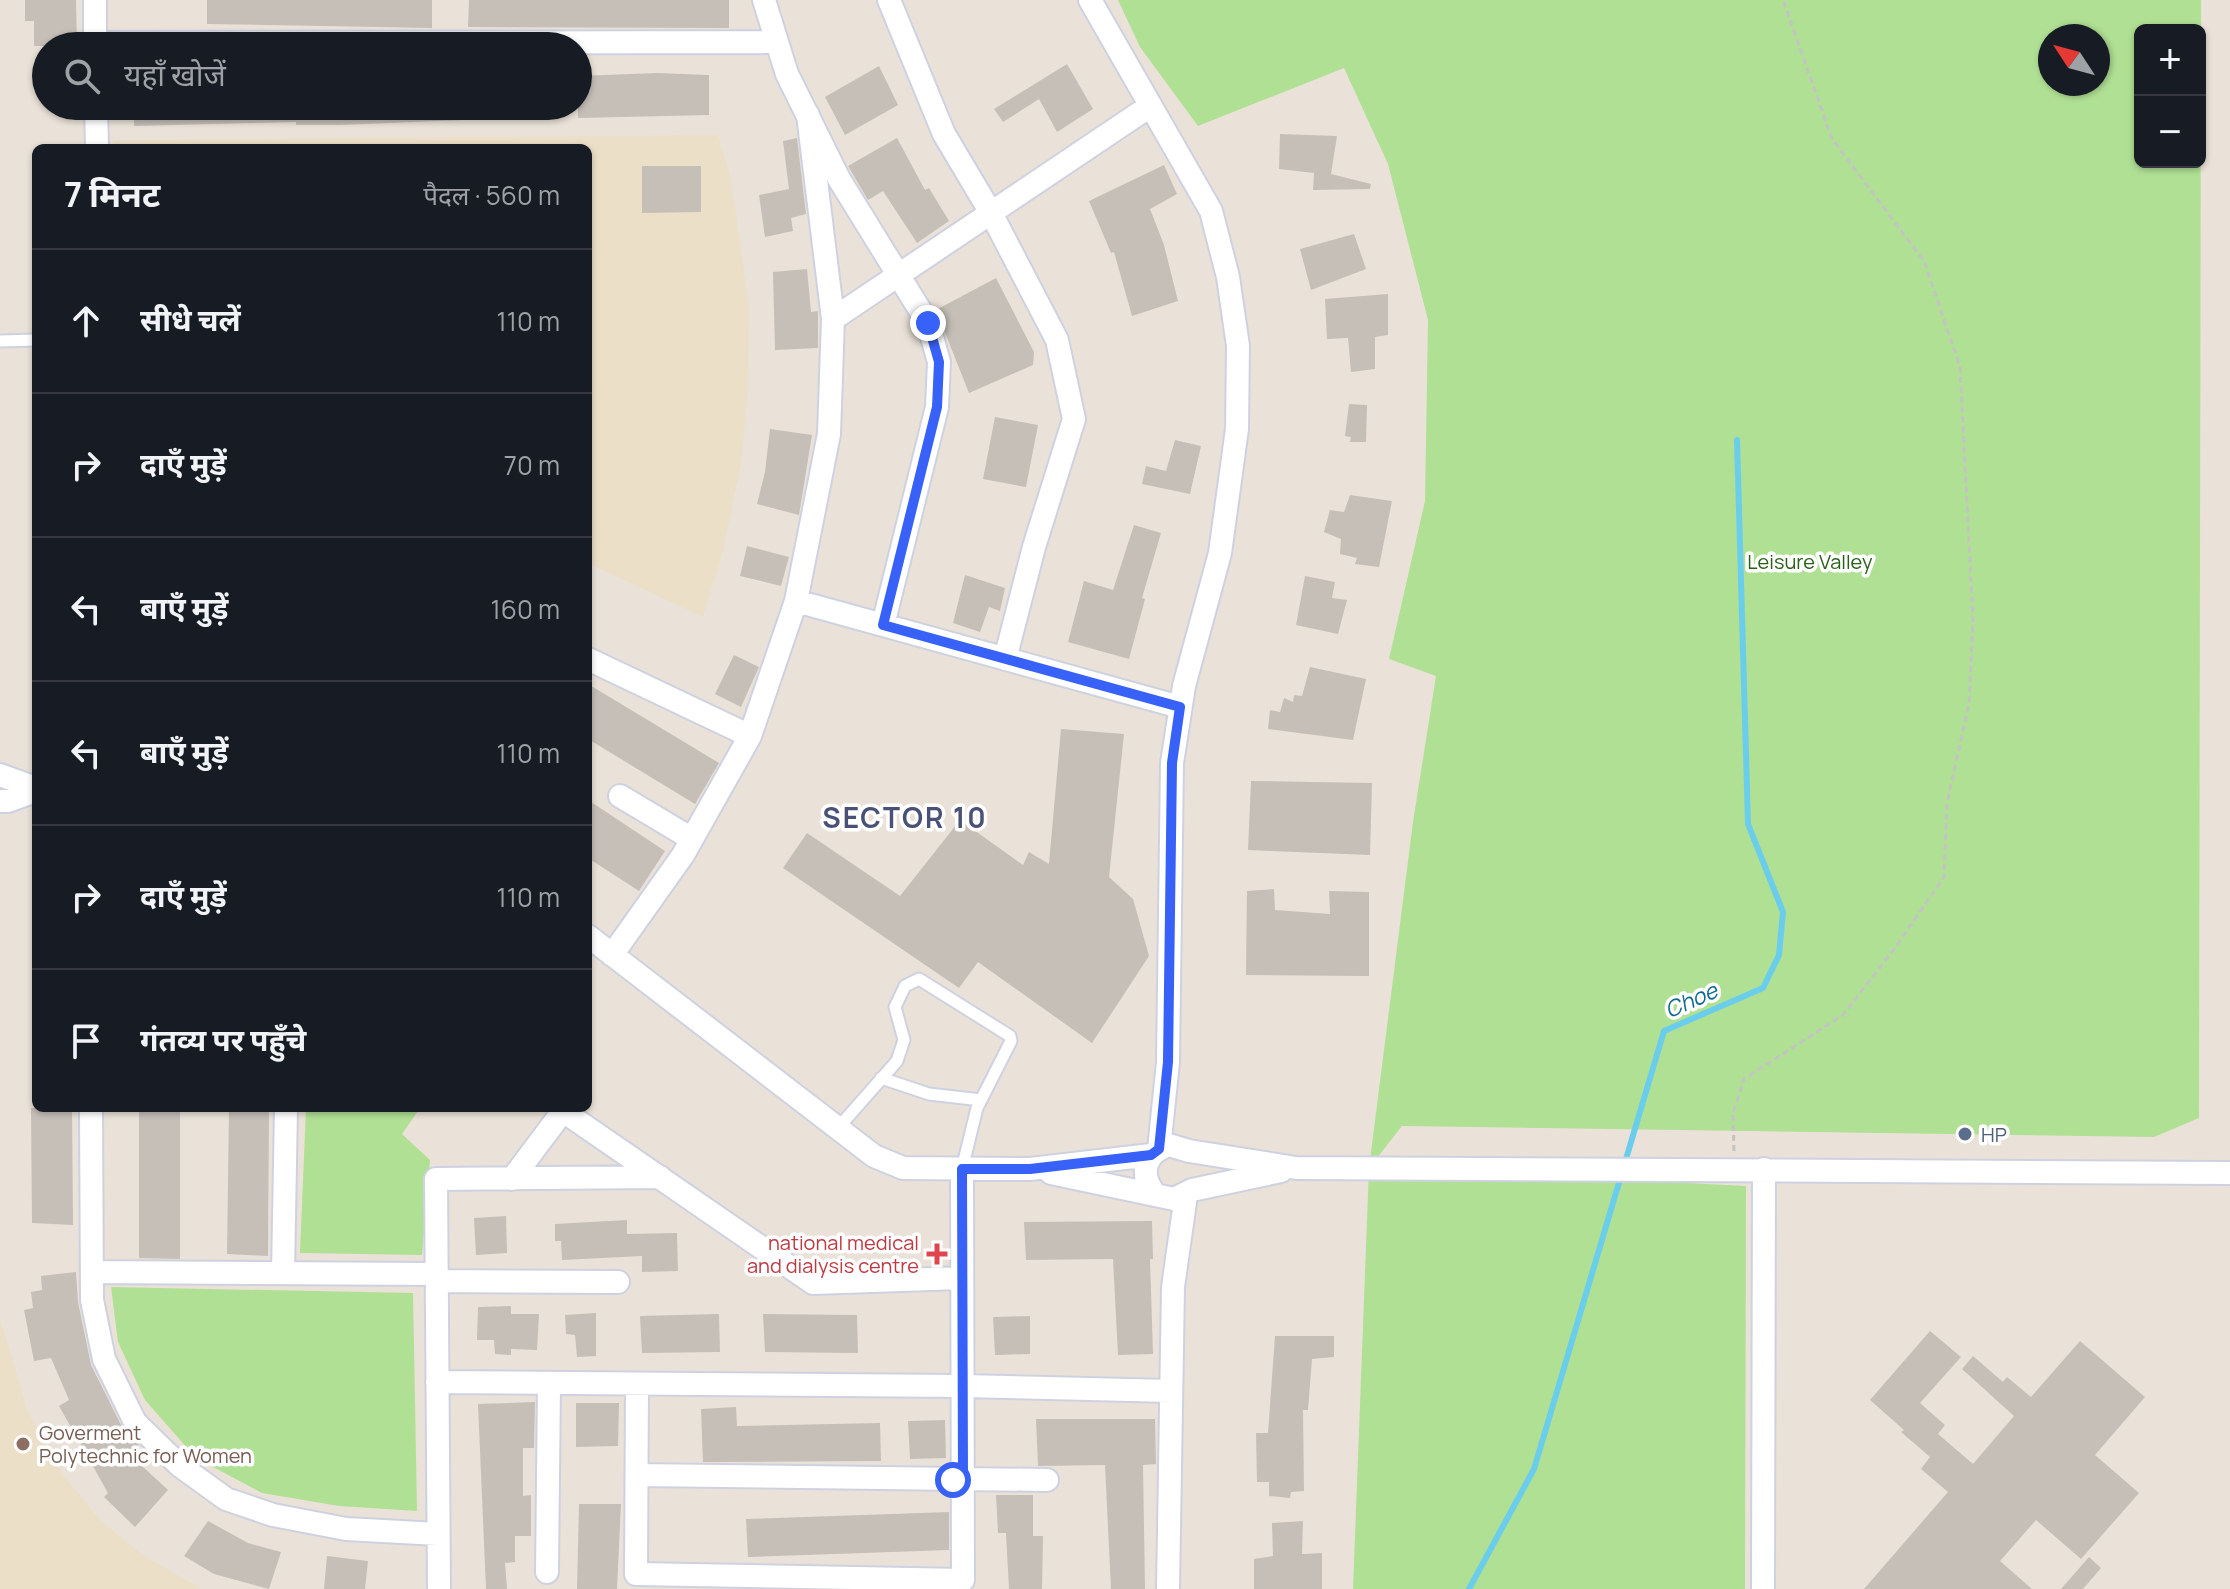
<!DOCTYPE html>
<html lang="hi">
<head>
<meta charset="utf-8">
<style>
  :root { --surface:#171b24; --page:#20242c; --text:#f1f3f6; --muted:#9ea1a6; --line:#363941 }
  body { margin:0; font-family:Manrope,"Noto Sans Devanagari",sans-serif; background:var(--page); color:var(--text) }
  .controls { position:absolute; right:24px; top:24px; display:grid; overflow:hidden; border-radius:12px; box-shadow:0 2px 6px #0004 }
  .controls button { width:72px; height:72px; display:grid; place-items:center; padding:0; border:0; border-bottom:2px solid var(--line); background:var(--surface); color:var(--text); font:40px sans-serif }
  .compass { position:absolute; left:2038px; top:24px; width:72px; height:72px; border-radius:50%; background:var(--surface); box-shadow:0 2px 6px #0004; rotate:306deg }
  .stop { position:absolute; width:24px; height:24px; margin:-18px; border:6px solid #3861f7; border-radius:50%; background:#fff }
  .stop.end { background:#3861f7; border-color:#fff; box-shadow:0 2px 8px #0008 }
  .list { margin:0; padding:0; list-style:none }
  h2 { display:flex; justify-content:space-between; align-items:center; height:104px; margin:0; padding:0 32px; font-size:34px }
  h2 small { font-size:26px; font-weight:400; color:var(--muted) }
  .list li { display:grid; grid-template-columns:52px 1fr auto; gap:24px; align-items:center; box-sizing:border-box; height:144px; padding:0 32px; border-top:2px solid var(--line) }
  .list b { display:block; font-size:30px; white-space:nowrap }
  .list em { font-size:26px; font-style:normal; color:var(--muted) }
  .icon { flex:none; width:44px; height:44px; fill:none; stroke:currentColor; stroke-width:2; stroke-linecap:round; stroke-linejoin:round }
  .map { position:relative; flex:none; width:2230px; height:1589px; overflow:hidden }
  .search { position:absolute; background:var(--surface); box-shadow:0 2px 6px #0004; left:32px; top:32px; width:560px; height:88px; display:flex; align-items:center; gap:20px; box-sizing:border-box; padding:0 28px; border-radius:44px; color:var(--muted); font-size:30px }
  .panel { position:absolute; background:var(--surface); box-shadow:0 2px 6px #0004; left:32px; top:144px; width:560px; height:968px; border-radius:12px }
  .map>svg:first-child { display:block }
  .education { fill:#ecdfc7 }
  .green { fill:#b0e094; fill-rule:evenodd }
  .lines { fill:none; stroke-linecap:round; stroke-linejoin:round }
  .stream { stroke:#6bcdec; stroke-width:6 }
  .building { fill:#c5bfb8 }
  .service-casing { stroke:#ced2e0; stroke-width:15 }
  .minor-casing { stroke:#ced2e0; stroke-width:26 }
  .path { stroke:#c3c3c3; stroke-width:3; stroke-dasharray:6 4; stroke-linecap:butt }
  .service { stroke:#fff; stroke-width:11 }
  .minor { stroke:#fff; stroke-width:22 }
  .route { stroke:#3861f7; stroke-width:10 }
  .service-dot { fill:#5c6f8a; stroke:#fff; stroke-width:3 }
  .health-dot { fill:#e0444e; stroke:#fff; stroke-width:3 }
  .education-dot { fill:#8d6e63; stroke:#fff; stroke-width:3 }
  .labels { text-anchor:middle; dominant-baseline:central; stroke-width:7; stroke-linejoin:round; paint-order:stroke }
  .park-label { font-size:20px; fill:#2a611a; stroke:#fff }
  .service-label { font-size:20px; fill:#4e5e75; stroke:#fff; text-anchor:start }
  .health-label { font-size:20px; fill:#be3a42; stroke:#fff; text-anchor:end }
  .education-label { font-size:20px; fill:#785e54; stroke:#fff; text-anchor:start }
  .water-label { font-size:22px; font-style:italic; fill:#0f6993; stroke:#fff }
  .district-label { font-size:28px; font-weight:bold; letter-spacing:2px; fill:#495276; stroke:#fff }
</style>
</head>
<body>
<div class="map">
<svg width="2230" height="1589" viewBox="0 0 2230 1589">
  <rect width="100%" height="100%" fill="#eae2d8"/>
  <path class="education" d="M718,135L731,179L749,308L748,390L741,464L722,555L703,617L592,565L588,572V148H113V140Z
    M0,1318L28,1412L63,1475L101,1521L144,1556L202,1589H0Z"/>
  <path class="green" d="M1118,0H2201L2199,1118L2154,1137L1402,1126L1370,1167L1746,1186L1745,1589H1353L1369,1168L1413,822L1436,676L1389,659L1425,501L1428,320L1388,164L1344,68L1198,126L1140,47ZM2140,30H2200V162H2140ZM2050,36H2098V84H2050Z
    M306,1108H420L402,1134L430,1160L422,1255L300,1253Z
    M111,1287L413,1293L417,1511L339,1506L262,1493L196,1458L145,1400L118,1342Z"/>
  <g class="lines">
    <path class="stream" d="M1469,1589L1534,1469L1664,1031L1763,988L1779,955L1783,912L1748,824L1737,440"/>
  </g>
  <path class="building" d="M25,0H76L77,46H34V21H25Z
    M207,0H432V28L207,24Z
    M469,0H729V28L468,27Z
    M1067,64L1093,109L1057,132L1039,99L1003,122L994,109Z
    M879,66L898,105L845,135L825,97Z
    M658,73L709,75V115L578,118V76Z
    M134,106H488V119L340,125H296V122L134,126Z
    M1280,134L1337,136L1331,174L1371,184L1370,189L1313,190L1314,173L1279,169Z
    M797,138L806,214L791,218L793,231L765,237L759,195L789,189L783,141Z
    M897,138L925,190L929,188L949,221L917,243L883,191L868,200L848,166Z
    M1164,165L1177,194L1150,209L1164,245L1178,301L1132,316L1114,252L1111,253L1089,201Z
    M642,166H701V212L642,213Z
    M1354,234L1366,269L1311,290L1300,249Z
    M807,269L811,312L818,311V348L775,350L773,272Z
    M996,278L1034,352L1033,365L969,393L936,310Z
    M1388,294V335L1375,337V369L1351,372L1348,338L1327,339L1325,299Z
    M1349,404L1367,405L1366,442H1350L1351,437L1345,436Z
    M995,417L1038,425L1026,487L983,479Z
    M770,429L812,435L799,515L757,504L765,472Z
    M1175,440L1201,446L1190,494L1142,484L1146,466L1166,471Z
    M1350,495L1392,501L1379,567L1355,564L1357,558L1340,554L1341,539L1324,532L1330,510L1344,512Z
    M1134,525L1161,533L1142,598L1145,599L1129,659L1068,642L1084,581L1113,590Z
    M747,546L789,557L781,586L740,576Z
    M965,575L1005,588L1000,611L989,607L980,632L953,623Z
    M1305,576L1335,582L1332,598L1347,600L1338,634L1296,625Z
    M734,655L759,667L741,707L715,694Z
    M1310,667L1366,679L1353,740L1268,729L1270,710L1280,712L1284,698L1293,702L1294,695L1302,696Z
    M588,684L719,763L695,804L588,739Z
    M1061,729L1124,734L1109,877L1133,899L1149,956L1092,1043L978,962L959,988L783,868L807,833L900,896L960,820L1023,865L1029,852L1049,864Z
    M1251,781L1372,783L1370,855L1248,850Z
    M588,800L665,851L639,891L588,858Z
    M1274,889L1275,910L1330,914L1329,891L1369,892V976L1246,975L1247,891Z
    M31,1108H72L73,1225L32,1223Z
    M139,1108H180V1259L139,1258Z
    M229,1108H269L268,1256L227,1254Z
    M506,1216L507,1253L476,1255L474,1218Z
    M627,1220V1234L677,1233L678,1271L642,1272V1256L562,1260L561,1241H555V1224Z
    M1152,1221L1153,1259H1150L1153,1354L1118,1355L1113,1259L1026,1260L1024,1222Z
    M76,1272L78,1302L91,1365L123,1429L139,1445L128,1453L168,1490L135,1527L104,1497L108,1493L59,1406L69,1400L51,1358L34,1361L24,1310L33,1308L31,1292L42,1290L41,1276Z
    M511,1306V1314H539L537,1350L511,1349V1355L495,1354L494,1340H477L478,1307Z
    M596,1313V1356L577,1357L575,1335L566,1334L565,1315Z
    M719,1314L720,1352L642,1353L640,1316Z
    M763,1314L857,1315L858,1353L765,1352Z
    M1030,1316V1354L995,1355L993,1317Z
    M1930,1331L1961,1357L1920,1403L1945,1425L1938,1434L1973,1464L2014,1416L1962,1369L1973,1356L2003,1382L2007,1377L2031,1397L2080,1341L2145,1397L2095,1455L2139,1493L2081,1559L2036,1520L2000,1561L2032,1589H1864L1948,1492L1921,1469L1930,1457L1901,1432L1904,1430L1870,1400Z
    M1275,1336H1334V1357L1312,1359L1308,1410H1303L1304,1491L1291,1492L1290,1498L1269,1496V1482H1257L1256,1433H1268Z
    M535,1402L534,1448H523V1496L531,1495V1536H515V1562L505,1563L507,1589H486L478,1404Z
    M576,1403H619L618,1446L576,1447Z
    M736,1407L737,1426L880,1423L881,1461L703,1462L701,1409Z
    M1036,1419H1155L1156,1464L1143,1465L1145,1589H1111L1105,1465L1038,1466Z
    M945,1420L946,1458L910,1459L908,1421Z
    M996,1495H1033V1536H1043L1042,1589H1009L1006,1533H998Z
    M579,1504H621L617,1589H577Z
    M949,1512V1550L748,1557L746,1519Z
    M208,1521L248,1543L281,1552L269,1589L214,1574L184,1556Z
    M1303,1521L1302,1554L1322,1553V1589H1254V1559L1273,1556L1272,1523Z
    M327,1556L368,1561L365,1589H324Z
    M2089,1557L2101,1568L2083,1589H2061Z"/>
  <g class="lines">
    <g class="service-casing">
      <path id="service" d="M0,341L36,340
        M881,1078L929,1094L981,1100
        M838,1128L897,1061L904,1040L895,1007L905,986L919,979L1010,1036L1011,1041L977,1108L962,1169"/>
    </g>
    <g class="minor-casing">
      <path id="minor" d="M764,0L787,74L839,179L928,323L939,362L937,407L883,625
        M889,0L944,134L991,213L1057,340L1074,419L1034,547L1005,659
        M1090,0L1211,211L1228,277L1238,346L1237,429L1220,553L1184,686L1172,763L1168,1062L1159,1149
        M95,43L777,42
        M95,46V0
        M96,106L97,148
        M833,319L1150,106
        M796,601L1180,707
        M588,659L750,736
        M0,775L36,788
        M620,796L692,839
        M0,801H8L36,791
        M588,936L874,1156L903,1168L1030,1169L1151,1155
        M612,955L683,855L750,736L796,601L829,434L833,319L808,115
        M91,1108L92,1300L104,1359L135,1422L179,1465L226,1499L273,1515L346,1529L438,1534
        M1051,1173L1174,1199L1192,1190L1281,1171
        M512,1179L563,1111L813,1283L962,1278
        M1154,1193C1139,1173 1145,1153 1169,1145L1189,1151L1296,1168L2230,1173
        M92,1272L436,1274
        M283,1273L286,1108
        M436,1281L618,1282
        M437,1382L963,1386L1171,1391
        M637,1384L636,1574L963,1580L962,1169
        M637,1475L1047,1480
        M547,1572L549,1383
        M439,1589L436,1179L660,1177
        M1168,1589L1173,1287L1186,1195
        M1763,1589L1764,1169"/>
    </g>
    <path class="path" d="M1734,1151L1733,1113L1744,1079L1843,1015L1895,948L1944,877L1947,803L1969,703L1973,621L1960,367L1924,261L1832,139L1783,0"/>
    <use href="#service" class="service"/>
    <use href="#minor" class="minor"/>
  </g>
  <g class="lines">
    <path class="route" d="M928,323L939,362L937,407L883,625L1180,707L1172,763L1168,1062L1159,1149L1151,1155L1030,1169H962L963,1480H953"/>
  </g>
  <circle class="service-dot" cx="1965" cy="1134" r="8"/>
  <path class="health-dot" d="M933 1242h8v8h8v8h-8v8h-8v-8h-8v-8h8z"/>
  <circle class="education-dot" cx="23" cy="1444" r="8"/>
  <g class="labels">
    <g class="park-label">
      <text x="1810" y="561">Leisure Valley</text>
    </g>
    <g class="service-label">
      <text x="1981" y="1134">HP</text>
    </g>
    <g class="health-label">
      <text x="919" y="1242">national medical<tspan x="919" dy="23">and dialysis centre</tspan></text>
    </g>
    <g class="education-label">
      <text x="39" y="1432">Goverment<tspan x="39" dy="23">Polytechnic for Women</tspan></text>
    </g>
    <g class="water-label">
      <text transform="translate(1691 1000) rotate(-24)">Choe</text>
    </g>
    <g class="district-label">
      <text x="905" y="817">SECTOR 10</text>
    </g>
  </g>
</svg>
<div class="controls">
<button>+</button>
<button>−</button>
</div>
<svg class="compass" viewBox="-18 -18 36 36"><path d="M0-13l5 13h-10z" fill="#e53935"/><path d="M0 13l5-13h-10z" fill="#9ea1a6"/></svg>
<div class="stop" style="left:953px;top:1480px"></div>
<div class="stop end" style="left:928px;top:323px"></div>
<div class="search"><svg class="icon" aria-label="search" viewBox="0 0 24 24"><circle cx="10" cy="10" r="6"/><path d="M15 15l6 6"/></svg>यहाँ खोजें</div>
<section class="panel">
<h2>7 मिनट<small>पैदल · 560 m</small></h2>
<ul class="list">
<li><svg class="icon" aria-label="ahead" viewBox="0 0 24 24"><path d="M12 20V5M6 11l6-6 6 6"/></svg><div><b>सीधे चलें</b></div><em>110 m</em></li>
<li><svg class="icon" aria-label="right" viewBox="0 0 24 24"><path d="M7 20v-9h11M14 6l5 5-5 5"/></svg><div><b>दाएँ मुड़ें</b></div><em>70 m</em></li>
<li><svg class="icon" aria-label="left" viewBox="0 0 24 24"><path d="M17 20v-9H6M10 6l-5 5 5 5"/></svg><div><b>बाएँ मुड़ें</b></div><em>160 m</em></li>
<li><svg class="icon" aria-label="left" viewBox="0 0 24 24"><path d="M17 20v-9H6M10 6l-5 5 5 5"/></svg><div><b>बाएँ मुड़ें</b></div><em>110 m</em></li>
<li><svg class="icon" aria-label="right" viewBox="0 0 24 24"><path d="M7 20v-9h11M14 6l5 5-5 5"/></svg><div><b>दाएँ मुड़ें</b></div><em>110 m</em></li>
<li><svg class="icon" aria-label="arrive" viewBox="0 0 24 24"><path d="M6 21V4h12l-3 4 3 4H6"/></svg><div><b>गंतव्य पर पहुँचे</b></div></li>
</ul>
</section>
</div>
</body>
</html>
